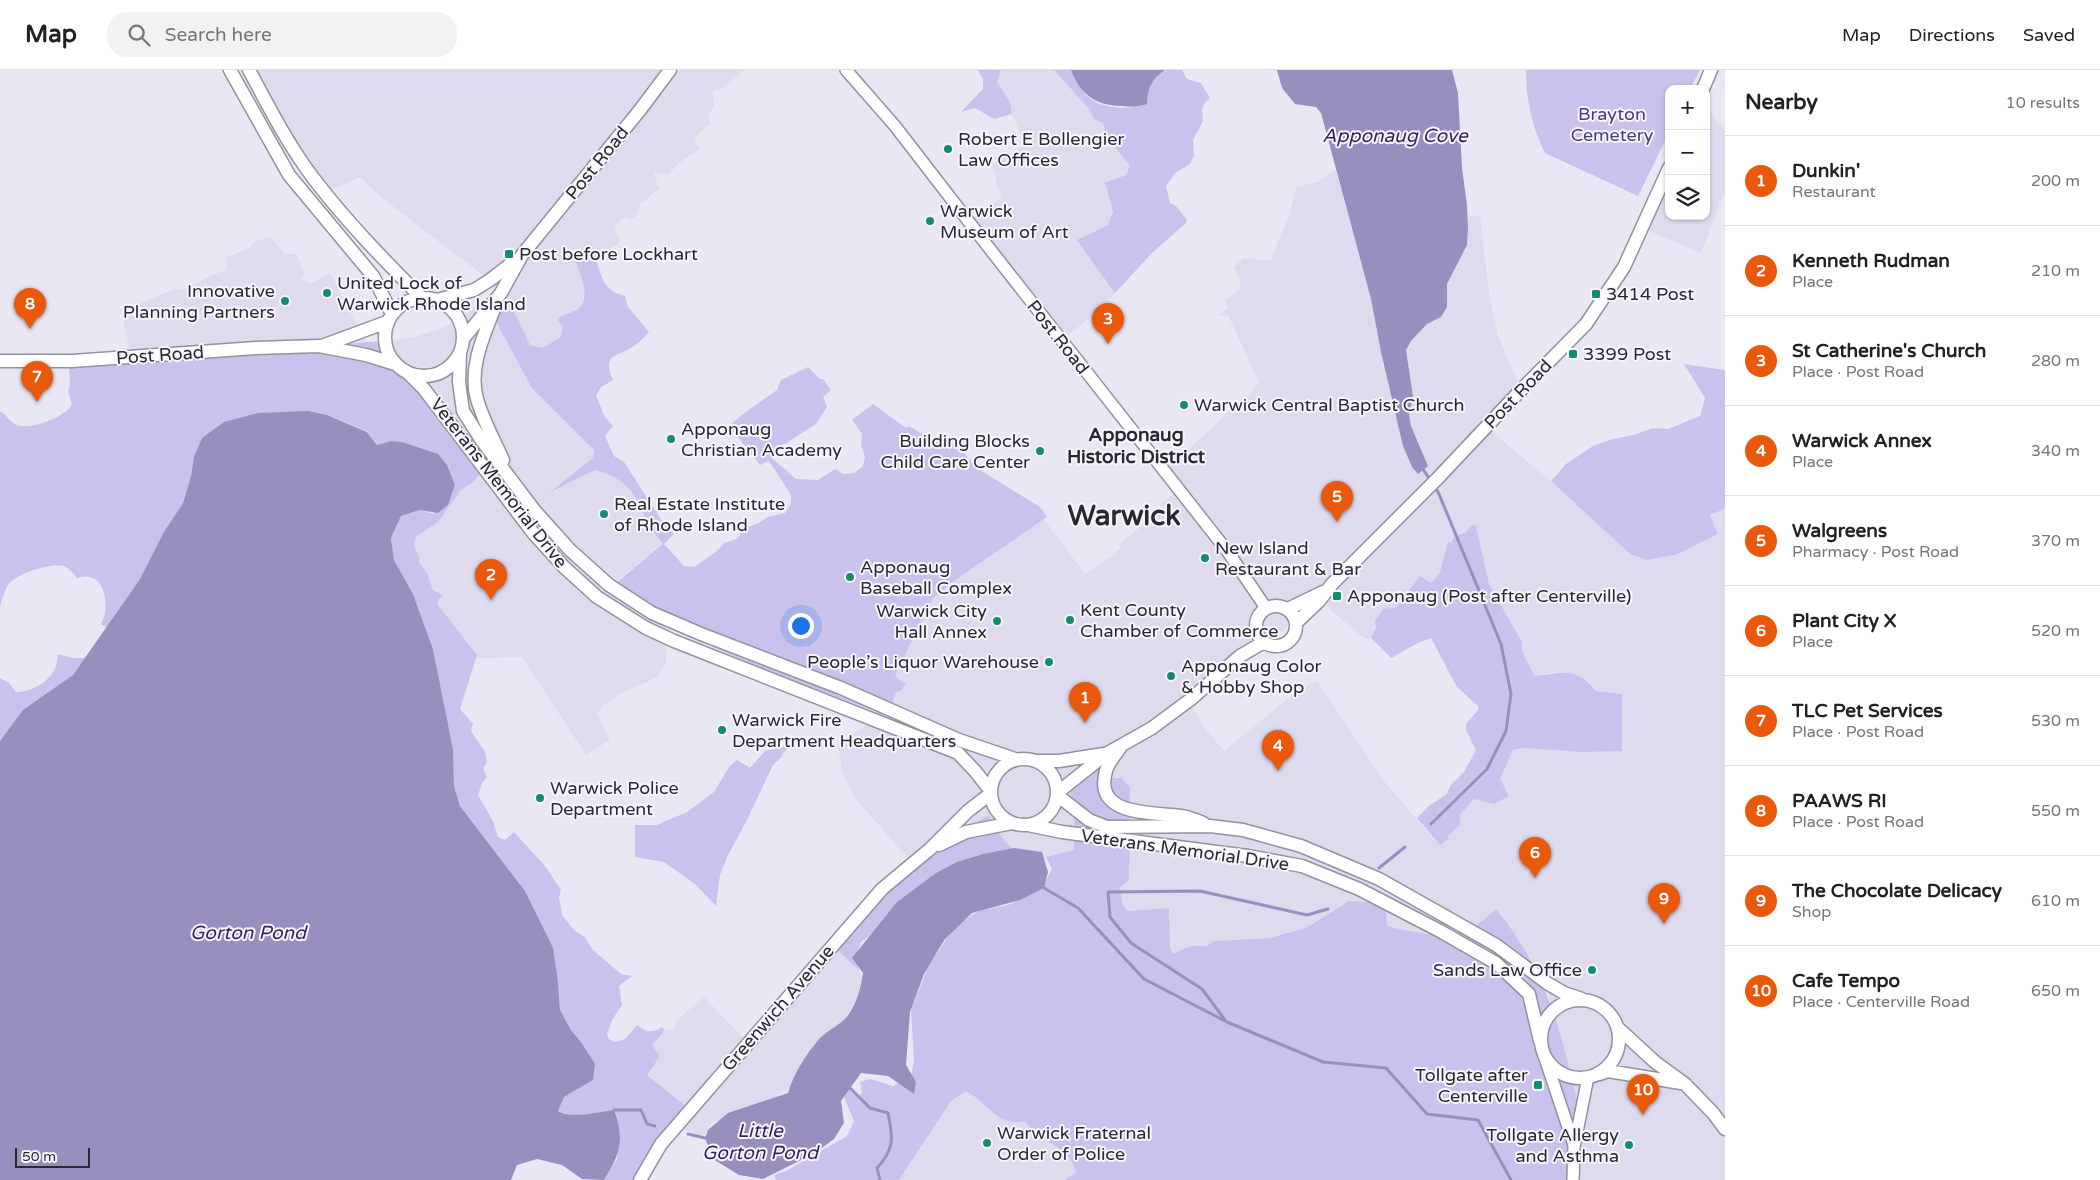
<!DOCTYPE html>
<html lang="en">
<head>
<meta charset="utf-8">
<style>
  :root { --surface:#fff; --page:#f2f2f2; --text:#222; --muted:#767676; --line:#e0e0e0; --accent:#ea580c }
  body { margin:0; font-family:"Varela Round",sans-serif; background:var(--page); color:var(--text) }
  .controls { position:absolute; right:15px; top:15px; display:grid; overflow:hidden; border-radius:10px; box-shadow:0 1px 4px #0004 }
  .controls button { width:45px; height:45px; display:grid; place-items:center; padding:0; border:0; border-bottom:1px solid var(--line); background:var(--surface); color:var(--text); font:25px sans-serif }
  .scale { position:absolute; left:15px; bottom:12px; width:75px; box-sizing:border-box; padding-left:5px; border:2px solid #2a292e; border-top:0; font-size:14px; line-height:18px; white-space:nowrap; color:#2a292e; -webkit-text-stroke:4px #f6f5fe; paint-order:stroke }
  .you { position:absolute; left:800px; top:555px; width:18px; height:18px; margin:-12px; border:4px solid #fff; border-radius:50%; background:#1a73e8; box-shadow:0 0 0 8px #1a73e833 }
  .badge { display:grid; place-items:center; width:32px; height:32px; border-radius:50%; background:var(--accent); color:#fff; font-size:16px; font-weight:700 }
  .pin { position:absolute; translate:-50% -41px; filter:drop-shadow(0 1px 2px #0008) }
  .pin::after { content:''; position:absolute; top:26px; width:18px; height:15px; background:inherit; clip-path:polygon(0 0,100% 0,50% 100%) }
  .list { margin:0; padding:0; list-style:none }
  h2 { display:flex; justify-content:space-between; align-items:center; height:65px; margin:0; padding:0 20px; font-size:21px }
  h2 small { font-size:16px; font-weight:400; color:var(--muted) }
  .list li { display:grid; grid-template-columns:32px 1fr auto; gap:15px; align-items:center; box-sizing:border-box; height:90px; padding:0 20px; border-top:1px solid var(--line) }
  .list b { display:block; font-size:19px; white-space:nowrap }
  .list p { margin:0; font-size:16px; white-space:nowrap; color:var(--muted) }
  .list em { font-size:16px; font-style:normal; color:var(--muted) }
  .icon { flex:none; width:28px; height:28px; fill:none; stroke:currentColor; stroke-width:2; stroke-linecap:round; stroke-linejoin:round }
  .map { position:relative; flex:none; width:1725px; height:1110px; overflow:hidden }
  header { display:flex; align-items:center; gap:30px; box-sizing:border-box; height:70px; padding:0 25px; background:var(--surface); border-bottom:1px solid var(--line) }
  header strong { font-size:24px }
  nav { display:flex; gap:28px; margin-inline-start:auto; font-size:18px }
  .search { width:350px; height:45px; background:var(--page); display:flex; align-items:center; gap:12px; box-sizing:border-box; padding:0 18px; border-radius:20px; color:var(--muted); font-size:19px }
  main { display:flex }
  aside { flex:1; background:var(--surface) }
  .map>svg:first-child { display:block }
  .built { fill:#dedbee; fill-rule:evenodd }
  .green { fill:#cac2ec }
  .water { fill:#998fbf }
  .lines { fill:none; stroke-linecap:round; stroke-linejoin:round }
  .stream { stroke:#998fbf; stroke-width:3 }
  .secondary-casing { stroke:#92919c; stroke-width:14 }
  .primary-casing { stroke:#92919c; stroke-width:15 }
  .secondary { stroke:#fff; stroke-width:11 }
  .primary { stroke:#fff; stroke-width:12 }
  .poi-dot { fill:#158b6d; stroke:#f6f5fe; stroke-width:2 }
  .labels { text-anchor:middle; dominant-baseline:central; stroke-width:4; stroke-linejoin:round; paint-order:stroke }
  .park-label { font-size:18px; fill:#4b3a77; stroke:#f6f5fe }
  .poi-label { font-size:18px; fill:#2a292e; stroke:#f6f5fe; text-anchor:start }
  .street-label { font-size:18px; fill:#2a292e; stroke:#f6f5fe }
  .water-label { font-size:19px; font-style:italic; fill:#321f5a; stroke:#f6f5fe }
  .neighbourhood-label { font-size:19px; font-weight:bold; fill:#2a292e; stroke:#f6f5fe }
  .town-label { font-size:28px; font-weight:bold; fill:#2a292e; stroke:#f6f5fe }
</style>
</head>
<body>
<header>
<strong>Map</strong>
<div class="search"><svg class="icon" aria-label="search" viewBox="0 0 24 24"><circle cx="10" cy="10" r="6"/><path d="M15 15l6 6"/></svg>Search here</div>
<nav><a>Map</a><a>Directions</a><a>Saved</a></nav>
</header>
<main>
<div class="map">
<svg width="1725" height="1110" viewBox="0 0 1725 1110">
  <rect width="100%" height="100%" fill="#e9e7f3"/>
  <path class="built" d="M253,0H744L724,18L713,21L714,37L708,44L710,54L694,68L700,79L679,93L669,104L654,103L659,119L640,134L636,146L631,149L625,147L614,156L620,169L619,174L589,190L583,231L579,238L560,247L558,250L563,256L560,269L542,279L530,275L511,235L496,220V215L378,125L360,107L323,124Z
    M1001,0H1054L1089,39L1094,49L1103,53L1107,67L1130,96L1127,105L1106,118L1113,142L1108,155L1111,218L1115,223L1105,235L1066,267L974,149L989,136L1002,128L996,113V106L992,95L1025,75L1012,44L1010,32L997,12Z
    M1706,38L1725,60V121L1701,183L1640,157L1669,94V146H1706Z
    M1336,101L1371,229L1381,282L1403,376L1412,397L1424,384L1411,356L1409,345L1413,326L1406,280L1411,271L1427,254L1441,247L1447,237V214L1467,175L1468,147L1480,146L1490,229L1498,266L1521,320L1487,358L1551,411L1630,484L1646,490L1718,464L1710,445L1722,440L1725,437V1110H1575L1574,1014L1546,918L1480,854L1459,864L1420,863L1387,856L1386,839L1349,831L1307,858L1269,868L1214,871L1207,876L1197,874L1174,884L1170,880L1169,838L1127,841L1122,834L1113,708L1102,689L1067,711L1073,729L1075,748L1074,780L1046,787L1018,782L1005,772L990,747L911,792L855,728L842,701L838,676L841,672L881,645H888L893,601L923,533L939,516L1042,447L1085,504L1113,485L1120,478L1119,474L1157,444L1162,433L1181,418L1169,398L1241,330L1244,331L1259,312L1228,245L1219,246L1228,238L1225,230L1240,219V210L1234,197L1243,188L1271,191L1277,174L1289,145L1296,117L1318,112L1332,102ZM1466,462L1482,487L1489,514L1522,572V581L1534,606L1557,602L1588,610L1596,621L1621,624L1622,680L1580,682L1524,678L1513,680L1500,709L1494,734L1474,728L1460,745V755L1448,766L1436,772L1384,711L1318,612L1315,611L1296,622L1224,681L1201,653L1190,632L1193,628L1277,566L1317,528L1360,565L1367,569L1371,568L1376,558L1398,535L1420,507L1430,513L1440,502L1454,467Z
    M271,167L285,184H296L305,203L301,208L310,214L330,203L365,271L131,285L121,240L175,219L184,220L212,205L227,200L226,188L251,177L254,172Z
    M482,233L594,380L593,388L552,420L595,400L612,405L623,411L639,432L650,460L662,473L611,516L666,556V592L658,607L621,623L604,635L597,644L610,670L586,685L522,587L476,588L477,585L438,535L428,505L419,492V488L414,476L416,467L438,452L460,421L472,413L428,331L388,272L415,267L446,257Z
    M833,875L859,901L862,908L858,924L848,944L804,991L794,1017L734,1048L714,1051L703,1067L677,1056L690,1038L647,1005L660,986L652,975L665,960H673L677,950L704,927L746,971Z
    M966,1021L1024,1050L1041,1067L1048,1070L1072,1088L1076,1102L1065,1110H899L951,1031Z"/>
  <path class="green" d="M978,0H1001L997,12L1010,32L1012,44L994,49L975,38L961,42L983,19V9Z
    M1054,0H1071C1075,10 1082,23 1092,30C1105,39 1132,40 1146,34C1147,22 1152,3 1166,0C1170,0 1177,0 1182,0L1187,9L1201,13L1210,28L1205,32L1202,40L1203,51L1193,70L1194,85L1190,94L1175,103L1166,116L1170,133L1176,136L1187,150L1186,153L1153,182L1115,223L1077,170L1108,155L1113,142L1105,113L1126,105L1130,96L1107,67L1103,53L1094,49L1089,39Z
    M1526,0H1700L1690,19H1669V63L1638,126L1545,83C1532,57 1526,29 1526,0Z
    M580,182L589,190L595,188C603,208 602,220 625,226L628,237L649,262C644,267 639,273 634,276C617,287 601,284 613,310L601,317L596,326L605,347L613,356L605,366L614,386L624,392L662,451L674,464L664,474L684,496L695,497C705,488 717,484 724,473L737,469L745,458L757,454L768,447L785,443L791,434V425L769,391L760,395L729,356L743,344L777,320L781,310L808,297L820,309H823L831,320L823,327L827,337L816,354L783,375L772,386V388L796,409L818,410L835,399L843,404L854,403L863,396L865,387L861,375L862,364L852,350L873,334L906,358L909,356L936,372L950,367L977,398L1040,437L1047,447L958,508L933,528L895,605L899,610L906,614L900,621L896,622L888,645H881L874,641L759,597L652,550L607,521L661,475L662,473C633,440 645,414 595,400L550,422L593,388L594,380L532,318L494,248L482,233L496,220L511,235L530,275L542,278L560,268L563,257L558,250L560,247C565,244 573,242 578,239C593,227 578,199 573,186Z
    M383,271L388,272L428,331L485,399L472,413L460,421L438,452L416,467L414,476L419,488V492L428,505L433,520L443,525L438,531V535L477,585L460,639L473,654L471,661L485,682L487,692L483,698L487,707L482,713L478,725L493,751L498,767L505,770L514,762L545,796L561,820L559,827L562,845L575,861L585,867L592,879L621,904L632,906L619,916L622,935L612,950L607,964L609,969L615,972L625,969L637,955C647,962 651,964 662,957L665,960L652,975L660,986L647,1005L690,1039L639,1110H604L617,1089L614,1040C600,1042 569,1049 558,1041L564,1027L593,1010L581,972L571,960L560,940L558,912L525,821L460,736L454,716L453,679L433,579L413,524L394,490L391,468L401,446L420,440L434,444L391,371L377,375L367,361L327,345L194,387L191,406L183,433L164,463L140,509L106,558L101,554C109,541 107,510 89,507C86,506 80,507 77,508C74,504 70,499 66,497C54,491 15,504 8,515C4,521 2,530 0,537V341C6,344 9,351 15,354C28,362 66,347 72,334L68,321L70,315L69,292Z
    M1684,294L1725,300V437L1722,440L1710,445L1718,464L1675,485L1646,490L1630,484L1551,411L1566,394L1593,376L1613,369L1634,365L1653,358L1668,359L1700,346L1705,328Z
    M1472,455L1476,456L1489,514L1522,572V581L1534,606C1561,603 1577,596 1596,621L1622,624V681L1580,682L1524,678L1513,680L1500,709L1509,726L1494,734L1474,729L1460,745V755L1448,766L1449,768L1440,775L1417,748L1430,735L1447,724L1450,716L1464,702L1476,680L1466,660V654L1478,640V636L1457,617L1431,568L1418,573L1391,588L1371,568L1376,558L1375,551L1384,538L1393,539L1398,535L1420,506L1431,513L1440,502L1448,472L1451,473L1454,467L1466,462Z
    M58,584L73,588H85L73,605L24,640L0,671V608L9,613L16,622C32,622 50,612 56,596C57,593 57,587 58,584Z
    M790,675L781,686L784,685L773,695L746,752L727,787L720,805L716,836L695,814L664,792L635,787V755H657L687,742L714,722L729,697L737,690L750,698L765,681Z
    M1102,689L1112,708H1122L1130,718L1129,810L1120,817L1122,834L1128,841L1169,838L1170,879L1174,884C1185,877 1194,874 1207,876L1214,871L1269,868L1306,858L1349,831L1380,833L1386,839L1387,856C1405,860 1443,869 1460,863C1475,858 1485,849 1496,839C1535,887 1553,933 1568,993C1571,1008 1576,1022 1578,1038C1580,1061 1576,1086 1575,1110H1065L1076,1102C1070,1082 1058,1078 1041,1067C1035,1063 1029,1056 1024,1051C997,1057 987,1032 966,1021L951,1031L899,1110H776L774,1105L786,1101L847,1066L854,1051L844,1027L849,1018L858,1026L862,1023L860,1012L870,1009L893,1016L911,1007L914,990L911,940L928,897L955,856L979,841L1008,835L1042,819L1052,799L1046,787L1074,780C1075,756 1075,735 1067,711Z
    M987,746L990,747L1005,772L1018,782L887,853L861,872L856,887L859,901L833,875L881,818L961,761Z"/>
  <path class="water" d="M1071,0H1165C1152,8 1147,19 1147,34C1138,37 1132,37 1123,36C1097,36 1080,25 1071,0Z
    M1277,0H1452L1458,23L1462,98L1467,135L1468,159L1467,175L1447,214V237L1441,247L1427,254L1411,271L1406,280L1413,326L1409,345L1411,356L1428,396L1418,404L1412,397L1403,376L1381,282L1371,229L1321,43L1316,37L1295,34L1282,18Z
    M308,341L327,345L367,362L377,375L391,371L402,372L438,384L447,395L455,415L448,435L438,443L420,440L401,446L391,468L394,490L413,524L433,579L453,679L454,716L460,736L525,821L553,878L558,912L560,940L571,960L581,972L595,994L593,1010L564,1027L558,1041C569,1049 600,1042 614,1040C625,1069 620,1085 604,1110L582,1109L562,1095L537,1089L517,1095L511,1110H0V671L23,640L73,605L140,509L164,462L183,433L191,406L194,387L202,368L224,352L258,343Z
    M1014,778L1042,782L1048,802L1044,818L1020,830L972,843L945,869L924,904L910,942L906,995L916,1012L914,1024L888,1006L861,1003L841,1031L844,1053L834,1069L815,1083L763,1109L739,1105L713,1089L705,1068L708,1060L728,1043L788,1023C794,1003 805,986 819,969C828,960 842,954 849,944C857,932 861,917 863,903L852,888L897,832L936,803L957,792L983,784Z"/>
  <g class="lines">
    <path class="stream" d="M1423,399L1430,410
      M1431,754L1487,699L1506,661L1511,624L1501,574L1439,424L1434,415
      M1379,798L1405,777
      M1044,818L1078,838L1144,909L1227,952L1323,992L1386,998L1427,1044L1478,1050L1511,1110
      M1225,950L1202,919L1131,873L1110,847L1108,822L1200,821L1307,845L1328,839
      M850,1018L870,1038L888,1043C893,1067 895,1079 877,1098L880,1110
      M614,1040H641L647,1054L655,1056
      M688,1064L705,1068"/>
    <g class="secondary-casing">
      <path id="secondary" d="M846,0L895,56L993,183L1228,482L1266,538
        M1544,985L1574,1075
        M1573,1110L1574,1077L1588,1007"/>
    </g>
    <g class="primary-casing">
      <path id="primary" d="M230,0L289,105L373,206L392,244
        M249,0C269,37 288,75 314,109C347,152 384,190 422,228
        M1703,19L1711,0
        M385 267a39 39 0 1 1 78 0a39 39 0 1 1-78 0Z
        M437,230L474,220L490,210L516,190
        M496,234C485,263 468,297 477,329C483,350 494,370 503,390
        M463,269L501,223L522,185L640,40L670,0
        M322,276L387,252
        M460,282L459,312L463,341L482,371L535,441L570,480L609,515L652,543L701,564L841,618L959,670L1015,689
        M0,291H72L256,278L319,276L366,285L395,294
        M408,303L424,319L534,464L564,497L597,527L646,558L674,571L958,683L975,701L990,720
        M1256 556a20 20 0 1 1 40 0a20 20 0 1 1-40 0Z
        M1288,539L1323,522
        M1297,552L1319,531L1332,514L1437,409L1521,320L1586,254L1624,197L1669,98
        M1120,678C1115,685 1108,693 1106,701C1093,747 1153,742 1181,746C1189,747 1196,750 1203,753
        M991 722a33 33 0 1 1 66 0a33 33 0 1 1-66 0Z
        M1037,691H1059L1104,684
        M1057,723L1106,684L1152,658L1191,629L1240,586L1264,572
        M1057,725L1089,750L1107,757L1210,756L1243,760L1301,776L1379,809L1496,875L1547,913L1564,923L1582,929
        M1028,755L1062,762L1248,786L1302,796L1359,819L1440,861L1496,893L1529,924L1540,971
        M939,775L966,762L1012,753
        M1541 969a39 39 0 1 1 78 0a39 39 0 1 1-78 0Z
        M1618,958L1655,992L1685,1014L1713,1043L1725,1059
        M1600,1004L1608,1001L1681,1013
        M640,1110L661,1074L882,819L930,779L968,741L990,724"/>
    </g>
    <use href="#secondary" class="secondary"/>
    <use href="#primary" class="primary"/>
  </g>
  <g class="poi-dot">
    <circle cx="948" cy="79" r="5"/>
    <circle cx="930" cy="151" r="5"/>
    <rect x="504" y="179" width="10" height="10" rx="2.5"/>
    <circle cx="327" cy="223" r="5"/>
    <rect x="1591" y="219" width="10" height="10" rx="2.5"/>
    <circle cx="285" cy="231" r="5"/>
    <rect x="1568" y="279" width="10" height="10" rx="2.5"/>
    <circle cx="1184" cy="335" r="5"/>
    <circle cx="671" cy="369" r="5"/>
    <circle cx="1040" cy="381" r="5"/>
    <circle cx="604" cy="444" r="5"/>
    <circle cx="1205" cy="488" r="5"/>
    <circle cx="850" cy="507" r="5"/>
    <rect x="1332" y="521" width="10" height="10" rx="2.5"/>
    <circle cx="1070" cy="550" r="5"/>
    <circle cx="997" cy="551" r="5"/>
    <circle cx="1049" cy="592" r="5"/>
    <circle cx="1171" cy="606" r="5"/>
    <circle cx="722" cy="660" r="5"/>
    <circle cx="540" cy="728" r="5"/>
    <circle cx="1592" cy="900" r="5"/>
    <rect x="1533" y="1010" width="10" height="10" rx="2.5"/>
    <circle cx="987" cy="1073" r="5"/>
    <circle cx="1629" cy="1075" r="5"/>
  </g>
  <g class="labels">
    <g class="park-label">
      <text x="1612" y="44">Brayton<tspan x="1612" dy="21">Cemetery</tspan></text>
    </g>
    <g class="poi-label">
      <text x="958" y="69">Robert E Bollengier<tspan x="958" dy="21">Law Offices</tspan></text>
      <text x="940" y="141">Warwick<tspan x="940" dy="21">Museum of Art</tspan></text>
      <text x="519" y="184">Post before Lockhart</text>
      <text x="337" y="213">United Lock of<tspan x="337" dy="21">Warwick Rhode Island</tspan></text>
      <text x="275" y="221" text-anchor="end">Innovative<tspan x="275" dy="21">Planning Partners</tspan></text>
      <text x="1606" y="224">3414 Post</text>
      <text x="1583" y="284">3399 Post</text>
      <text x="1194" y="335">Warwick Central Baptist Church</text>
      <text x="681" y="359">Apponaug<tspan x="681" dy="21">Christian Academy</tspan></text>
      <text x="1030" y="371" text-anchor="end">Building Blocks<tspan x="1030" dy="21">Child Care Center</tspan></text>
      <text x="614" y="434">Real Estate Institute<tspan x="614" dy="21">of Rhode Island</tspan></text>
      <text x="1215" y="478">New Island<tspan x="1215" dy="21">Restaurant &amp; Bar</tspan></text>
      <text x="860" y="497">Apponaug<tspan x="860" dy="21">Baseball Complex</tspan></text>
      <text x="1347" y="526">Apponaug (Post after Centerville)</text>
      <text x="1080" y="540">Kent County<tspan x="1080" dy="21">Chamber of Commerce</tspan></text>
      <text x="987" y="541" text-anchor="end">Warwick City<tspan x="987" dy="21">Hall Annex</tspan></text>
      <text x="1039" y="592" text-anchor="end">People’s Liquor Warehouse</text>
      <text x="1181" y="596">Apponaug Color<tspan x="1181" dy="21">&amp; Hobby Shop</tspan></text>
      <text x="732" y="650">Warwick Fire<tspan x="732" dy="21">Department Headquarters</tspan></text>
      <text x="550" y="718">Warwick Police<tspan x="550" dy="21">Department</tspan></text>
      <text x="1582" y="900" text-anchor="end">Sands Law Office</text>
      <text x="1528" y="1005" text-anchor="end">Tollgate after<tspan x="1528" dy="21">Centerville</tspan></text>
      <text x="997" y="1063">Warwick Fraternal<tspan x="997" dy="21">Order of Police</tspan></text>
      <text x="1619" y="1065" text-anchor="end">Tollgate Allergy<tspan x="1619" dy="21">and Asthma</tspan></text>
    </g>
    <g class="street-label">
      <text transform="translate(597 93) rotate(-51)">Post Road</text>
      <text transform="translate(1058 267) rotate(52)">Post Road</text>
      <text transform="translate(160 285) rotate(-4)">Post Road</text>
      <text transform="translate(1518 324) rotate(-46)">Post Road</text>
      <text transform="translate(499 413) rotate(52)">Veterans Memorial Drive</text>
      <text transform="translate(1185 780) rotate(8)">Veterans Memorial Drive</text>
      <text transform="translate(778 938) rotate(-49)">Greenwich Avenue</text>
    </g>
    <g class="water-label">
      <text x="1395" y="66">Apponaug Cove</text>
      <text x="248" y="863">Gorton Pond</text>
      <text x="760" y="1061">Little<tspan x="760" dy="22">Gorton Pond</tspan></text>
    </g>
    <g class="neighbourhood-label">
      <text x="1136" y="365">Apponaug<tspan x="1136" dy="22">Historic District</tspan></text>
    </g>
    <g class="town-label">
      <text x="1124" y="446">Warwick</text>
    </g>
  </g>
</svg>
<div class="controls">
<button>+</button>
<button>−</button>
<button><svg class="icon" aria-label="layers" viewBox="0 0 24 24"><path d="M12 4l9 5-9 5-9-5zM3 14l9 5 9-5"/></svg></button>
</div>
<div class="scale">50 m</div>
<div class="you"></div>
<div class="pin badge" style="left:1085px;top:653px">1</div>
<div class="pin badge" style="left:491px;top:530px">2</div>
<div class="pin badge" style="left:1108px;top:274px">3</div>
<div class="pin badge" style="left:1278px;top:701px">4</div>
<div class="pin badge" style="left:1337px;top:452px">5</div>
<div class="pin badge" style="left:1535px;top:808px">6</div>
<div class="pin badge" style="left:37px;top:332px">7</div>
<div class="pin badge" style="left:30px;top:259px">8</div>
<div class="pin badge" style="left:1664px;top:854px">9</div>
<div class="pin badge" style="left:1643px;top:1045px">10</div>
</div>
<aside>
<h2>Nearby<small>10 results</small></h2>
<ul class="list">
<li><span class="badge">1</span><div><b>Dunkin'</b><p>Restaurant</p></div><em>200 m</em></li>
<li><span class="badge">2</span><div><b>Kenneth Rudman</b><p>Place</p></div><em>210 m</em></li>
<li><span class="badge">3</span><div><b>St Catherine's Church</b><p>Place · Post Road</p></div><em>280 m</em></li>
<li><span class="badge">4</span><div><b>Warwick Annex</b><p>Place</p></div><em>340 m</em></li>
<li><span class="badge">5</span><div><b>Walgreens</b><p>Pharmacy · Post Road</p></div><em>370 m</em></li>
<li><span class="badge">6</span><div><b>Plant City X</b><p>Place</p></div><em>520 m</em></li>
<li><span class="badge">7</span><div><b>TLC Pet Services</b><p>Place · Post Road</p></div><em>530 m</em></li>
<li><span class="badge">8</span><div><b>PAAWS RI</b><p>Place · Post Road</p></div><em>550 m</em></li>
<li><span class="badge">9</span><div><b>The Chocolate Delicacy</b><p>Shop</p></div><em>610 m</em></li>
<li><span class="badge">10</span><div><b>Cafe Tempo</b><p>Place · Centerville Road</p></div><em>650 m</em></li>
</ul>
</aside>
</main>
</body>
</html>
